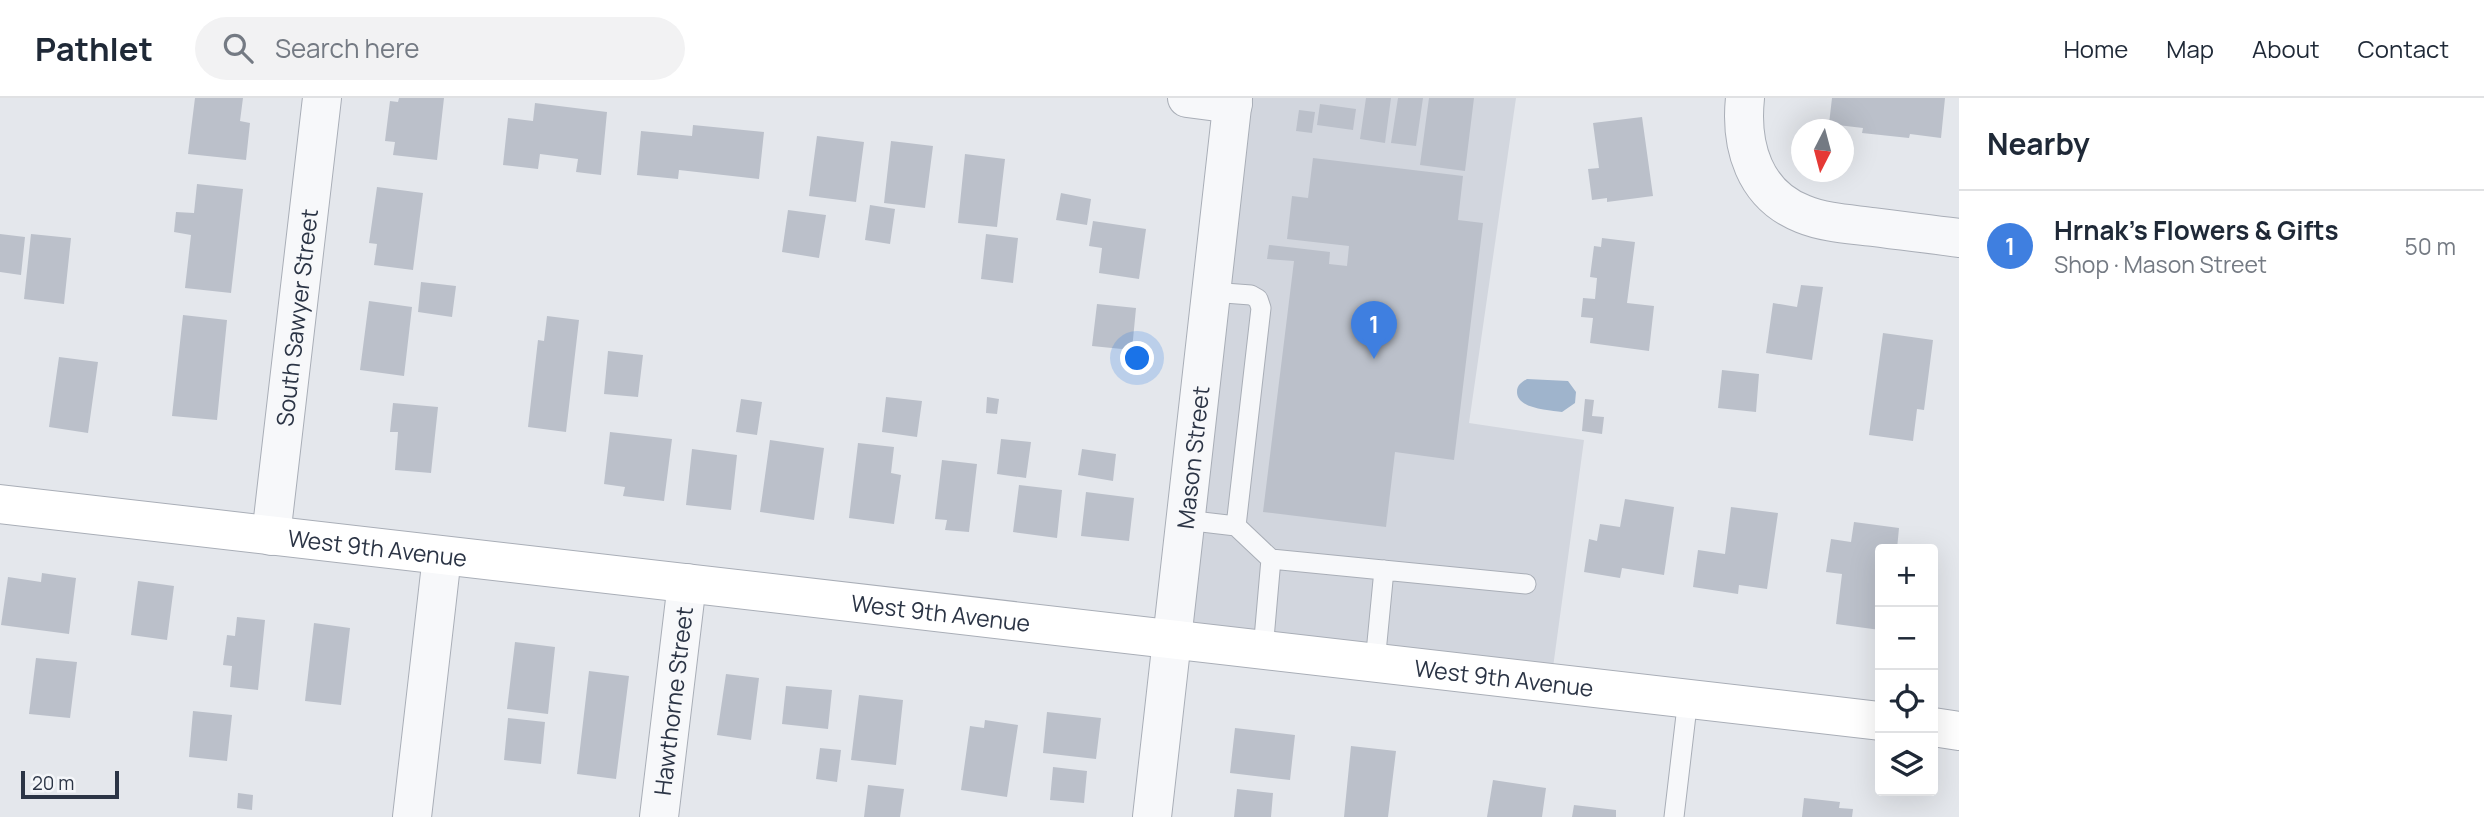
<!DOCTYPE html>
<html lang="en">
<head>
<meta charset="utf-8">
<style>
  :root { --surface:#fff; --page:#f2f2f3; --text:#1f2937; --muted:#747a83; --line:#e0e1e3; --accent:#d1495b }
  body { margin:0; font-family:Manrope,sans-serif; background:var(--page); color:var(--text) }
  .controls { position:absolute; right:21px; bottom:21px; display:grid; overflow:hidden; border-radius:7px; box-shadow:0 7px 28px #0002 }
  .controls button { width:63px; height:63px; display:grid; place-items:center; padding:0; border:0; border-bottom:2px solid var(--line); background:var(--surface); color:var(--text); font:35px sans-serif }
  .compass { position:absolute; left:1791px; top:21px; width:63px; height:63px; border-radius:50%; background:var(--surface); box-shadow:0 7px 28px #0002; rotate:186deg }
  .scale { position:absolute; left:21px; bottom:18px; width:98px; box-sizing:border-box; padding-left:7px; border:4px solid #2b3445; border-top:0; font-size:19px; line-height:24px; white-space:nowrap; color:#2b3445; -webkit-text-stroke:5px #f4f6f9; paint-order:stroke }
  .you { position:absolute; left:1138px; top:261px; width:24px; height:24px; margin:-18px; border:5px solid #fff; border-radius:50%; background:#1a73e8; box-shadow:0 0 0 10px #1a73e833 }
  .badge { display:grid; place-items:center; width:46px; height:46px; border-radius:50%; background:var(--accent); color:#fff; font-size:23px; font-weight:700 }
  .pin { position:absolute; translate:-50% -58px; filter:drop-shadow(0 2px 4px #0008) }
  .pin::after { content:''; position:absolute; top:37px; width:24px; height:21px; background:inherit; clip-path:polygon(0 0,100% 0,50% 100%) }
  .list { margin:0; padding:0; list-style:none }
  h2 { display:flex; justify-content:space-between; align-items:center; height:91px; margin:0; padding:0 28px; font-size:30px }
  h2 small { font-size:23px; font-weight:400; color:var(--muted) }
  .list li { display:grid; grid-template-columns:46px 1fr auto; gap:21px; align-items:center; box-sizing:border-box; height:112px; padding:0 28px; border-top:2px solid var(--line) }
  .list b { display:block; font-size:26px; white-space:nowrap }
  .list p { margin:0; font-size:23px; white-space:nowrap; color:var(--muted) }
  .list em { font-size:23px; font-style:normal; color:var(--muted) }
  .icon { flex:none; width:38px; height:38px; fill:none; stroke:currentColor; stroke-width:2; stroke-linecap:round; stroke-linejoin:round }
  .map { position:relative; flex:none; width:1959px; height:719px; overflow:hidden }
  header { display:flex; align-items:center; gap:42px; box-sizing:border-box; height:98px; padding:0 35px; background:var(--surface); border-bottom:2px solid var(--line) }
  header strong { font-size:33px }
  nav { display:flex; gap:38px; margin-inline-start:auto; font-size:24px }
  .search { width:490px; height:63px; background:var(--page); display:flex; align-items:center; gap:18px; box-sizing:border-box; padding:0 24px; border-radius:38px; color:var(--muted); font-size:26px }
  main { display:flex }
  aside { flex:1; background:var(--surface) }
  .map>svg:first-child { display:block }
  .built { fill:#d2d6de }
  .water { fill:#9fb4cc }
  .building { fill:#bbc0ca }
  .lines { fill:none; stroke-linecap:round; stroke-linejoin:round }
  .lane-casing { stroke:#a9aeb7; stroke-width:21 }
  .street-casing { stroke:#a9aeb7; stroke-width:40 }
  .secondary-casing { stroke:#a9aeb7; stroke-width:40 }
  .lane { stroke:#f7f8fa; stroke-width:19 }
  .street { stroke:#f7f8fa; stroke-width:38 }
  .secondary { stroke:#fff; stroke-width:38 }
  .labels { text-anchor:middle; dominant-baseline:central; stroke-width:5; stroke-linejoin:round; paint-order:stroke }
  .street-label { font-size:23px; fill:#2b3445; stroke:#f4f6f9 }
</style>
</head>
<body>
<header>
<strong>Pathlet</strong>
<div class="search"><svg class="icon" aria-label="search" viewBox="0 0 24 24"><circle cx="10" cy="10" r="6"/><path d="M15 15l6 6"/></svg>Search here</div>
<nav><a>Home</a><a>Map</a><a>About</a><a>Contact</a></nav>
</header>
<main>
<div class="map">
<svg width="1959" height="719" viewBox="0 0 1959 719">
  <rect width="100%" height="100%" fill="#e4e7ec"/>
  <path class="built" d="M1233,0H1516L1469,325L1584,342L1551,584L1173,541Z"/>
  <path class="water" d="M1527,281L1568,283L1576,294L1575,305L1562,314C1549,312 1517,311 1517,294C1517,287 1522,284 1527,281Z"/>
  <path class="building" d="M195,0H243L240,23L250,25L246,62L188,56Z
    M399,0H444L437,62L393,57L395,44L385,43L390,3L398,4Z
    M1366,0H1391L1385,45L1360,41Z
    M1398,0H1423L1416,48L1391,45Z
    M1429,0H1474L1465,73L1420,67Z
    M1832,0H1945L1941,40L1910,36L1909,40L1862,35L1863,30L1829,26Z
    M535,5L607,14L601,77L576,74L578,61L540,56L538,71L503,67L508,20L533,23Z
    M1320,6L1356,11L1353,32L1317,27Z
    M1299,12L1315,14L1312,35L1296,33Z
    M1642,19L1653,98L1607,104V100L1592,102L1588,71L1599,70L1593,25Z
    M693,27L764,34L759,81L679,72L678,81L637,77L641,33L692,38Z
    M817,38L864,44L856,104L809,98Z
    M891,43L933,48L925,110L884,105Z
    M965,56L1005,61L997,129L958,125Z
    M1313,60L1463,78L1458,122L1483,125L1454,362L1395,354L1386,429L1263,414L1294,163L1267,161L1269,147L1330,154L1329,166L1347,168L1349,148L1287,141L1292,98L1308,100Z
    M197,86L243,91L231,195L185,190L191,137L174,134L176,114L194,115Z
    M377,89L423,95L413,172L374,167L377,146L369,145Z
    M1061,95L1091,101L1087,127L1056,122Z
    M870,107L895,111L890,146L865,142Z
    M788,112L826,117L819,160L782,154Z
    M1093,123L1146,131L1139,181L1099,175L1102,150L1089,148Z
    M0,136L25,139L21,177L0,174Z
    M31,136L71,140L64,206L24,201Z
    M986,136L1018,140L1013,185L981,181Z
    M1602,140L1635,144L1627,205L1654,208L1649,253L1590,245L1593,220L1581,219L1583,200L1595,201L1597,180L1590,179L1594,148L1601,149Z
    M421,184L456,188L452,219L418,214Z
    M1801,187L1823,189L1812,262L1766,255L1773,205L1797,209Z
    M369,203L412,209L404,278L360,272Z
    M1097,206L1136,210L1132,252L1092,248Z
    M183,217L227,222L217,322L172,318Z
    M547,218L579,222L566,334L528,329L538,242L544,243Z
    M1883,235L1933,242L1924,312L1917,311L1913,343L1869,337Z
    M608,253L643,257L638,299L604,296Z
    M59,259L98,264L88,335L49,329Z
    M1722,272L1759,276L1756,314L1718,310Z
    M886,299L922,303L917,339L882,334Z
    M987,299L999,301L997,316L986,315Z
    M741,301L762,304L757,337L736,334Z
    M1585,301L1594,302L1592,318L1604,319L1602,336L1582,333Z
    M393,305L438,309L431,375L395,372L398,334H390Z
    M610,334L672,341L664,403L623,398L625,389L604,386Z
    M1001,341L1031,344L1026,380L997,376Z
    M770,342L824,350L814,422L760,414Z
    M858,345L894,349L891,375L901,377L894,426L849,420Z
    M692,351L737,357L731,412L686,407Z
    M1082,351L1116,356L1113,383L1078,377Z
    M942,362L977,366L969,434L945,432L947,422L935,421Z
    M1019,387L1062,392L1057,440L1013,434Z
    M1086,394L1134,400L1129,443L1081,438Z
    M1625,401L1674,409L1664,477L1622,470L1620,480L1584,474L1589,441L1597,443L1600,426L1620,429Z
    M1731,409L1778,415L1767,491L1739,487L1738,496L1693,489L1698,452L1725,456Z
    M1854,424L1899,430L1897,451H1880V532L1836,526L1842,476L1826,474L1831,441L1851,444Z
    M42,475L76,480L69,536L1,527L8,479L41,484Z
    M138,483L174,488L167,542L131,537Z
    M237,519L265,522L258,592L230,589L232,568L223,567L227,537L235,538Z
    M314,525L350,530L341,607L305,603Z
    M515,544L555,549L548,616L507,611Z
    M36,560L77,564L70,620L29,616Z
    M589,573L629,578L616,681L577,676Z
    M726,576L759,580L751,642L717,637Z
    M786,588L832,592L828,631L782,626Z
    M859,597L903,602L896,667L851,662Z
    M193,613L232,617L227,663L189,659Z
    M1047,614L1101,620L1096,661L1043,655Z
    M508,620L545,624L541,666L504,662Z
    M985,622L1018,627L1007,699L961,692L970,628L984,630Z
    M1235,630L1295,637L1290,682L1230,675Z
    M1351,648L1396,653L1388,719H1344Z
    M820,650L841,652L837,684L816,681Z
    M1053,669L1087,673L1084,705L1050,702Z
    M1493,682L1546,690L1542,719H1487Z
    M868,687L904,691L900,719H864Z
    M1237,691L1273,695L1271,719H1234Z
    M238,695L253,697L252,712L237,710Z
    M1804,700L1840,704L1839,710L1853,711L1852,719H1802Z
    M1574,707L1616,712V719H1572Z"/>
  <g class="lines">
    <g class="lane-casing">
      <path id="lane" d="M1211,194L1251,197L1258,201L1261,210L1236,428
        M1185,422L1236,428L1271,461L1263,552
        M1271,461L1526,486
        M1375,565L1384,472
        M1674,719L1688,600"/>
    </g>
    <g class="street-casing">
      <g id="street">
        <path d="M1187,0L1233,6"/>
        <path d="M1745,0C1740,48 1754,97 1803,116C1825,125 1850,126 1873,129C1902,133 1930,136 1959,140"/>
        <path id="s1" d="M271,438L322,0"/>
        <path d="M412,719L442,458"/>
        <path id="s2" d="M659,719L687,485"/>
        <path id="s3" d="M1152,719L1233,0"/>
      </g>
    </g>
    <g class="secondary-casing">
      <g id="secondary">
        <path id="s4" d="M0,406L1880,623"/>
        <path d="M1933,629L1959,633"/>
      </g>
    </g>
    <use href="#lane" class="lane"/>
    <use href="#street" class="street"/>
    <use href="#secondary" class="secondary"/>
  </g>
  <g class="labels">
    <g class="street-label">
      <text stroke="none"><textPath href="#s1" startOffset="220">South Sawyer Street</textPath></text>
      <text stroke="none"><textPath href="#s3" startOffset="362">Mason Street</textPath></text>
      <text stroke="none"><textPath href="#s4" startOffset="380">West 9th Avenue</textPath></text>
      <text stroke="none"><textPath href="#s4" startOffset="947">West 9th Avenue</textPath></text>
      <text stroke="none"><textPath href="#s4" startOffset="1514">West 9th Avenue</textPath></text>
      <text stroke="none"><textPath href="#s2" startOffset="117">Hawthorne Street</textPath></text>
    </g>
  </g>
</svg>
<div class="controls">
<button>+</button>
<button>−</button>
<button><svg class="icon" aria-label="locate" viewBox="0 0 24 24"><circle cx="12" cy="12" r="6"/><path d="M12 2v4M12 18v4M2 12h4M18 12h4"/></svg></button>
<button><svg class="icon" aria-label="layers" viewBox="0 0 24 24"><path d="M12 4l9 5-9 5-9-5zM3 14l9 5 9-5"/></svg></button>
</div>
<svg class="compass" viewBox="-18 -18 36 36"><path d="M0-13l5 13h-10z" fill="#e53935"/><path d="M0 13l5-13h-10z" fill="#747a83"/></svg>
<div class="scale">20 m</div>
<div class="you"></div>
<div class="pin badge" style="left:1374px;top:261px;background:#3f7fe0">1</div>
</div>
<aside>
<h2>Nearby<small></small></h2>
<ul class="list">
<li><span class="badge" style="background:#3f7fe0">1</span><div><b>Hrnak's Flowers &amp; Gifts</b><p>Shop · Mason Street</p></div><em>50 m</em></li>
</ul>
</aside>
</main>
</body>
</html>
